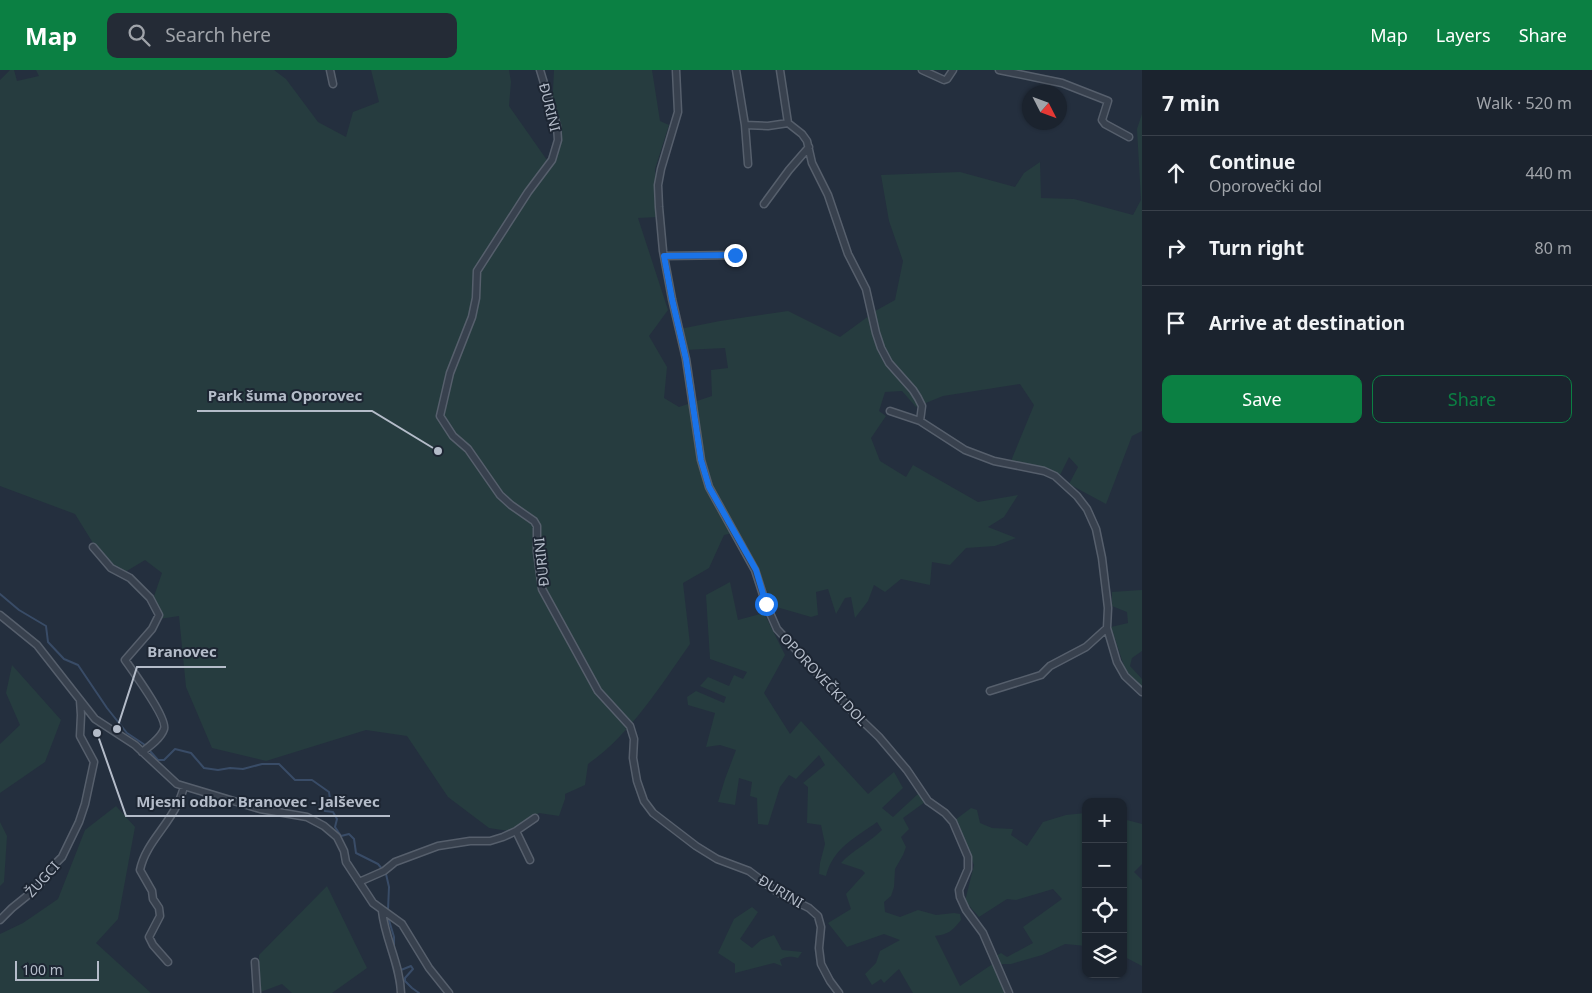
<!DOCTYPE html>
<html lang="en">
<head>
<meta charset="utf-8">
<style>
  :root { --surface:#1b232e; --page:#242b36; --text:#f1f3f6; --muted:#a0a4aa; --line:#39404a; --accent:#0b8043 }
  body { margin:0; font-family:"Noto Sans",sans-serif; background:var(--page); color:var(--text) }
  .controls { position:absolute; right:15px; bottom:15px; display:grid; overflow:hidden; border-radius:10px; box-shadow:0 1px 4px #0004 }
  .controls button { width:45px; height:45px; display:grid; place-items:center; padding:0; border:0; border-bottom:1px solid var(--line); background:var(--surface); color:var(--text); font:25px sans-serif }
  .compass { position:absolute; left:1022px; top:15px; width:45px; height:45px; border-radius:50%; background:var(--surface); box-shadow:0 1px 4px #0004; rotate:132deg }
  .scale { position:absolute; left:15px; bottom:12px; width:84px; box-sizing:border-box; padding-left:5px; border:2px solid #b4bcc9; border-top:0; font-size:14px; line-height:18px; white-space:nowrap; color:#b4bcc9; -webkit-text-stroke:4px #1d2633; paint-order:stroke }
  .stop { position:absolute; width:15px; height:15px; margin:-11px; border:4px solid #1a73e8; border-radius:50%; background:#fff }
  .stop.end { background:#1a73e8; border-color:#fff; box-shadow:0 1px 5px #0008 }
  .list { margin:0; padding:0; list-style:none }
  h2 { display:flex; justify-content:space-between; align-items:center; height:65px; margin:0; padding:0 20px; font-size:21px }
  h2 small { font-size:16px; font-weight:400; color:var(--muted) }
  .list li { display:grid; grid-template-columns:32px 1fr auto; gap:15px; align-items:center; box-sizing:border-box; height:75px; padding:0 20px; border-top:1px solid var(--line) }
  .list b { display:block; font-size:19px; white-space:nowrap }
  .list p { margin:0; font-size:16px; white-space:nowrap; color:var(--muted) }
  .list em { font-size:16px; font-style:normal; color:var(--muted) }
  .actions { display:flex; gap:10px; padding:15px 20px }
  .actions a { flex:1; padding:11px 0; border:1px solid var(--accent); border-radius:10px; text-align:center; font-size:18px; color:var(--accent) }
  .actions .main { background:var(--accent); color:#fff }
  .icon { flex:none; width:28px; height:28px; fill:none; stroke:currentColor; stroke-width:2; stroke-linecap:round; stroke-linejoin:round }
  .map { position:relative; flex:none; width:1142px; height:923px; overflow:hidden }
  header { display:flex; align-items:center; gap:30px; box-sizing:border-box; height:70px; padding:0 25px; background:var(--accent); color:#fff }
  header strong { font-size:24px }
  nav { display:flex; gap:28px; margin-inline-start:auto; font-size:18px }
  .search { width:350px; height:45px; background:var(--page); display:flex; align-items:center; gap:12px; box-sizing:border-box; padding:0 18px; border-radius:10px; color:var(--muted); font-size:19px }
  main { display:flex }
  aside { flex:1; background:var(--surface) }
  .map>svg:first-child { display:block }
  .green { fill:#263c3f }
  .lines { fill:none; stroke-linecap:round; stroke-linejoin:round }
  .stream { stroke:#394c67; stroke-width:2 }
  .minor-casing { stroke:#565f6c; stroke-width:9 }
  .minor { stroke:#38414e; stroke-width:6 }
  .route { stroke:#1a73e8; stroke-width:6 }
  .labels { text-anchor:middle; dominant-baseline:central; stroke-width:4; stroke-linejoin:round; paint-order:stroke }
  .street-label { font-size:14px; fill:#b4bcc9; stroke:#1d2633 }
  .leader { fill:none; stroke:#b4bcc9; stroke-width:2 }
  .callout-dot { fill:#b4bcc9; stroke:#1d2633; stroke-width:2 }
  .callout-label { font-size:15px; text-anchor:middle; font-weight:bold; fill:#b4bcc9; stroke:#1d2633; stroke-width:4; stroke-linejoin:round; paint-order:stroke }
</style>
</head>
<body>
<header>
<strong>Map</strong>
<div class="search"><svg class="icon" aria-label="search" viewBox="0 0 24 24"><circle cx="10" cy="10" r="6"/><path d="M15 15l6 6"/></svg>Search here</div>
<nav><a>Map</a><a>Layers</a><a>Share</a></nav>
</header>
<main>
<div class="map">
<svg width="1142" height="923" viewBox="0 0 1142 923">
  <rect width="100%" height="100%" fill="#242f3e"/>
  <path class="green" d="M10,0H14L17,11L39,6L36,0H274L286,9L318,52L346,67L353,42L379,32L371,0H509L511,12L509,36L549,93L555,73L552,40L554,0H652L660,51L669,55L655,99L658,147L638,148L668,240L649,266L667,297L664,328L679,337L712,326L711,300L728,298L725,278L684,280L680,259L720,251L788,241L840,267L877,240L895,230L903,191L889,151L881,105L960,102L1015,117L1024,103L1040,92L1041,128L1074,129L1133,145L1141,130L1137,59L1142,44V361L1132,366L1106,434L1069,414L1078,397L1069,387L1060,405L1048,398L1011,391L1034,335L1020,314L943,326L916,337L902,321L885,322L879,341L886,346L871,368L880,391L906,407L913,395L978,432L1018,425L1004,447L988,457L1016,468L995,476L966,478L950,495L932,492L930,515L901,509L885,522L874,515L868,531L855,548L851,527L845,528L836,544L828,519L816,522L818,545L811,547L773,536L759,501L737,462L724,465L709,498L683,513L690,574C661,615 630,665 588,694L585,715L565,724V729L559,746L539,743L509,761L489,758L448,727L407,666L366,660L266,691L212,678L186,617L179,546L159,549L151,535L162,503L145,490L125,502L106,494L75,444L0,416V10Z
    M730,512L738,550L764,543L785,585L764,623L790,664L801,651L868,724L894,702L903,718L882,738L893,747L919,723L925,732L903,748L909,759L901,767L906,777L903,785L895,799L894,817L891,826L884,832L885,842L900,847L918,840L936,845L954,843L960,844L961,850C952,861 949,864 935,866L960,916L994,893L1009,923H913L899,899L884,913L881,909L872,915L865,904L876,893L880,881L900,870L884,864L847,877L828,853L851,839L846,824L865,803L862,800L841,793C853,780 870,772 882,760L877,752C855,768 833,778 826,806L819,804L820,793L825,774L821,755L807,753L808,717L803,713L825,695L819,685L796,709L789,705L780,717L768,755L758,754L757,728L750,726L752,712L739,708L735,735L718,732L725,709L736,680L720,675L706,677L715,643L688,635L687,627L696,621L724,633L726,627L700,616L708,607L729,616L734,605L743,609L747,602L710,589L706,525Z
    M1142,520V581L1132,588L1130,596L1142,609V617L1126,602L1111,557L1128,553L1127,542L1112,536V522Z
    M12,595L61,650L45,692L0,723V674L20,655L6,623Z
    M116,736L135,757L118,849L96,873L151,923H0V864L23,853L58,829L85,760Z
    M971,738L977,740L980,753L992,758L1013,759L1011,765L1027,776L1043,752L1066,745L1086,743V876L1065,874L1042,885L1011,894H1000L996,886L1001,883L1007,887L1033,873L1023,857L1062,829L1053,819L1016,830L1007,829L979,847L965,831L974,795L955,750Z
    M1123,749L1142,754V794L1134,802L1142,810V896L1123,886Z
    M0,752L7,766L4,812L0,816Z
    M327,816L367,898L332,923H292L282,914L258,923L259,885Z
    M752,837L758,842L740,869L752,878L761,870L774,865L782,880L802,882L798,888C791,886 786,886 780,890L782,896L774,893L735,903V894L718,883L734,849Z"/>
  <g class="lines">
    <path class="stream" d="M0,524L19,540L46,556L48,572L64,589L78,595L107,638L127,663L145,675
      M150,681L158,690H164L175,679L191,683L204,698L218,700L230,698L243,699L262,694H279L295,710H312L329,722L330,729L322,738L325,741L333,742L337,749L335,757L341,766L349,764L354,769L356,783L378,794L383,800
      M386,804L389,817L388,840
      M388,847L394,867V877
      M400,898L401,900L411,896L413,899L405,908V911L412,918L419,923"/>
    <g class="minor-casing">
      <path id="minor" d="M330,0L333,14
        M540,0L557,56L558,70L552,90L528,122L477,201L476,228L472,247L450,303L440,346L453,366L468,379L500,425L511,435L534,451L537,456V482L542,519L598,621L630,656L634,669L633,688L637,711L644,731L653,743L696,776L717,789L749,801L777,822L809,838L818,846L821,857L819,878L821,894L830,911L839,923
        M676,0L678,42L661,99L658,115L659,137L663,181L672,229L686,289L701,390L709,417L755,500L766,534L777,559L855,644L879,667L907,700L928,731L945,743L953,752L968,787V799L959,820L960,827L966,840L983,863L1009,923
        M736,0L745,55L768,56L788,53
        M780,0L788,53L802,64L807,71L812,93L828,125L848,184L866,219L876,263L881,278L889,293L913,320L918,328L922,336L920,351L965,380L994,391L1044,401L1055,406L1077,426L1087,439L1096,459L1102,488L1108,538L1107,558L1117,592L1125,606L1142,622
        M922,0L944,10L947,9L953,0
        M999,0L1062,13L1108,31L1102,50L1105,54L1129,67
        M745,55L748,94
        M764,134L789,100L809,77
        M664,186L735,185
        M890,341L920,351
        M93,477L111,498L130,508L150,528L159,545L152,559L125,590C132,600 168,649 164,659C161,668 150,676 142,682
        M0,545L37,575L95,649L135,675L177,714L260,739L307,747L324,756L337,767L344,781L346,792L373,833L402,854L429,898L449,923
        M990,621L1041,605L1050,596L1086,577L1107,558
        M516,761L530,790
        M359,812L384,801L395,792L438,776L470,771H490L503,767L516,761L535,748
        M382,841C385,869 400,894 401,923
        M0,850L12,838L38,817L49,800L62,787L79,752L85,734L94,692L80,666L81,645L80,630
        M168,892L153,875L149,867L160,846L159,838L153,829L152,821L140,800C145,775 166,758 177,735C180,730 182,723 184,717
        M255,892L257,923"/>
    </g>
    <use href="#minor" class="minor"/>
  </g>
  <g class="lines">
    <path class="route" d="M735,185L664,186L672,229L686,289L701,390L709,417L756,500L766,534"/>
  </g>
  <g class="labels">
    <g class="street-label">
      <text transform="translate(550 37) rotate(76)">ĐURINI</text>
      <text transform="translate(541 492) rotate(-96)">ĐURINI</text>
      <text transform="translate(824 609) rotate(47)">OPOROVEČKI DOL</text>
      <text transform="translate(42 809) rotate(-48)">ŽUGCI</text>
      <text transform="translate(781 821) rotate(31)">ĐURINI</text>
    </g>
  </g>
  <path class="leader" d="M438 381L372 341H197M117 659L137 597H226M97 663L126 746H390"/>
  <g class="callout-dot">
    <circle cx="438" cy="381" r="5"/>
    <circle cx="117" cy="659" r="5"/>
    <circle cx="97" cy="663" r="5"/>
  </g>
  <g class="callout-label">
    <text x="285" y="331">Park šuma Oporovec</text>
    <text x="182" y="587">Branovec</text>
    <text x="258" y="737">Mjesni odbor Branovec - Jalševec</text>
  </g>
</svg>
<div class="controls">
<button>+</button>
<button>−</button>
<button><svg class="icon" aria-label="locate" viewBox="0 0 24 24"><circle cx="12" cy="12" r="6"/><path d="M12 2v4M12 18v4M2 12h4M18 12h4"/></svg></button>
<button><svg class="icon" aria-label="layers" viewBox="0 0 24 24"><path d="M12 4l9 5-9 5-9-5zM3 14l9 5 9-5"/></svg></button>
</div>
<svg class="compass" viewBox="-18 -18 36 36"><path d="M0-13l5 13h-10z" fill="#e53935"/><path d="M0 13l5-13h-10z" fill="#a0a4aa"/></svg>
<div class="scale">100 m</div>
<div class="stop" style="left:766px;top:534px"></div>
<div class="stop end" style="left:735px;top:185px"></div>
</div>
<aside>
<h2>7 min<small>Walk · 520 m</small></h2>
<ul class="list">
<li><svg class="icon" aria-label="ahead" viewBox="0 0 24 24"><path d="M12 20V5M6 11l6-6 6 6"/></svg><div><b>Continue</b><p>Oporovečki dol</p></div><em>440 m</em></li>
<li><svg class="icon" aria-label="right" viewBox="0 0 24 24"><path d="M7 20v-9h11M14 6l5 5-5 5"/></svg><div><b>Turn right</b></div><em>80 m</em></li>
<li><svg class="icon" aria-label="arrive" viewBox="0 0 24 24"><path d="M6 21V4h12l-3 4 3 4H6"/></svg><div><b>Arrive at destination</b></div></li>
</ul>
<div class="actions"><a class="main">Save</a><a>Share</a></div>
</aside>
</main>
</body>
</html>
